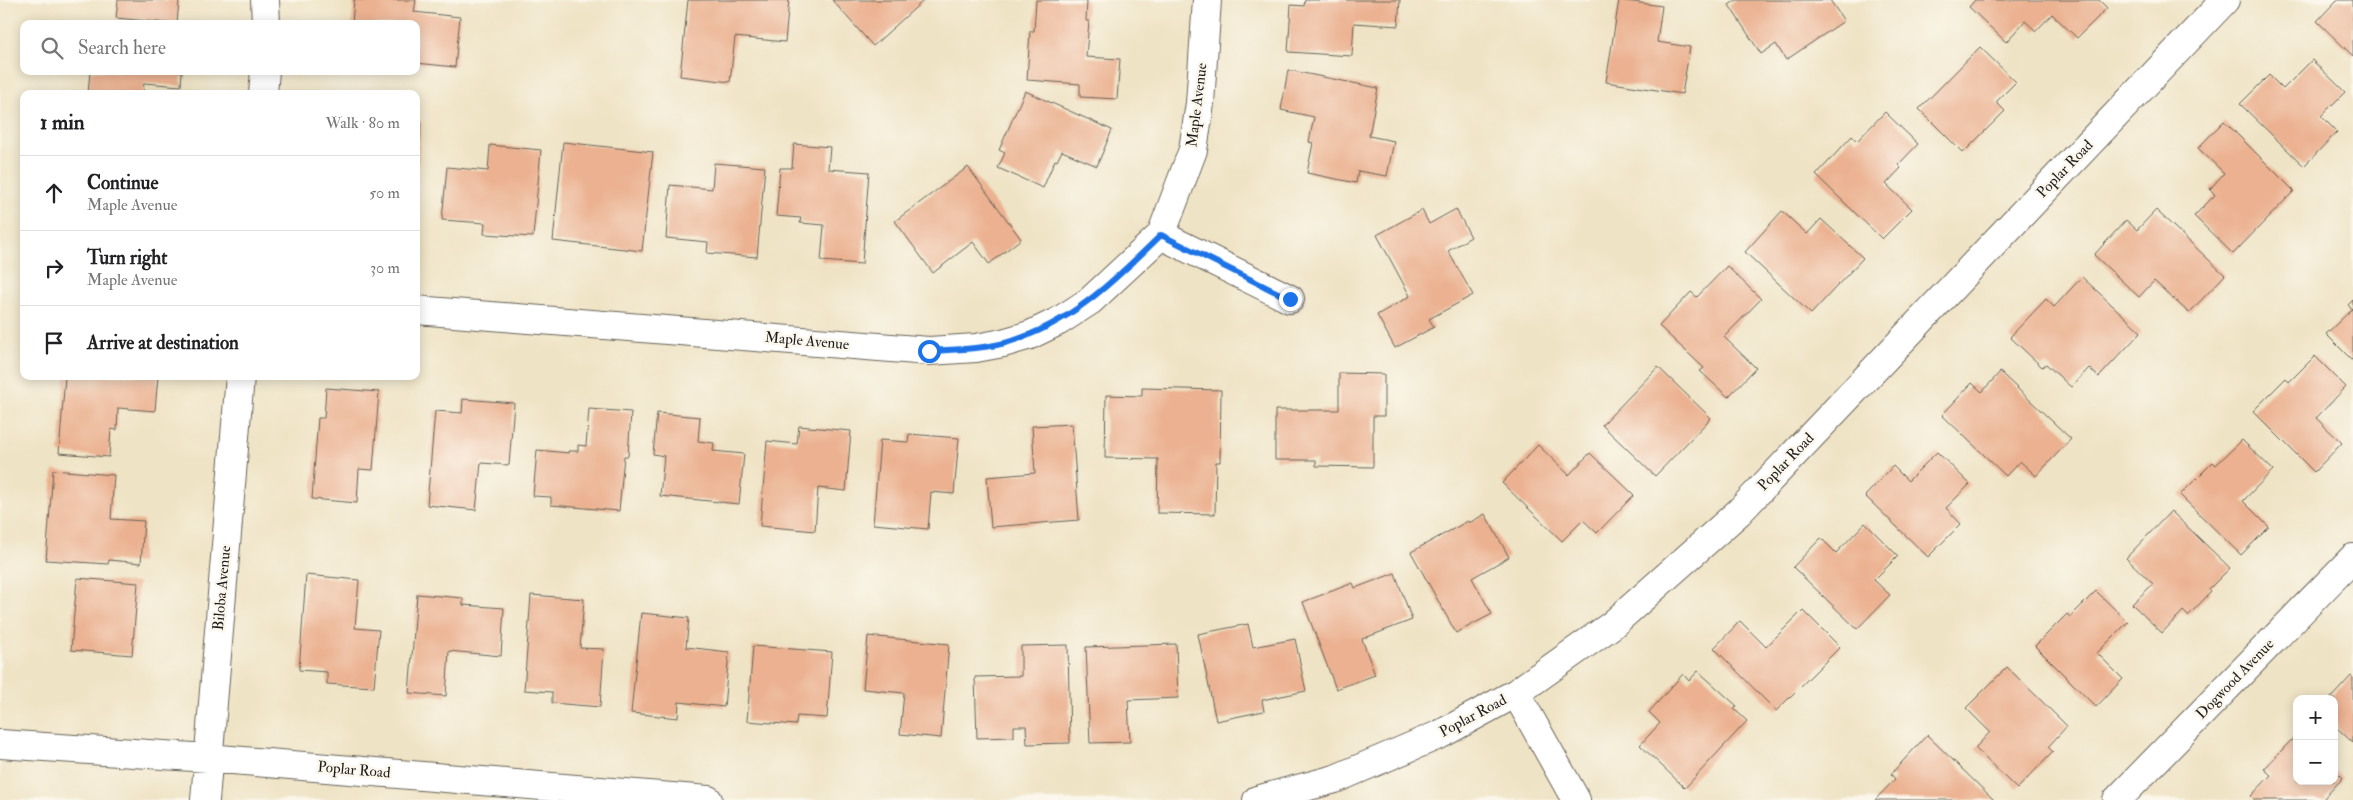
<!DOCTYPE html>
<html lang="en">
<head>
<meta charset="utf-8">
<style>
  :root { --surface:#fff; --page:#f2f2f2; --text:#202124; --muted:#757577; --line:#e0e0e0 }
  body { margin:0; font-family:"IM FELL Double Pica",serif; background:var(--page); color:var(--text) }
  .controls { position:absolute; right:15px; bottom:15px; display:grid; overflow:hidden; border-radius:10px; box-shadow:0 2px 12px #0003 }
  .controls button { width:45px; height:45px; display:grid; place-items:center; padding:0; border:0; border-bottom:1px solid var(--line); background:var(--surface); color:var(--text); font:25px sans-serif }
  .stop { position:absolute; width:15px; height:15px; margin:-11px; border:4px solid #1a73e8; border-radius:50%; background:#fff }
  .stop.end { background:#1a73e8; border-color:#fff; box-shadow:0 1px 5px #0008 }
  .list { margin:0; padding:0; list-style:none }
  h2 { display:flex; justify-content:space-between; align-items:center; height:65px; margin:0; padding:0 20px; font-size:21px }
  h2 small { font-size:16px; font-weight:400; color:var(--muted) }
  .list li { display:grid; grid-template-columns:32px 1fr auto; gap:15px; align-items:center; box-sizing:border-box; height:75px; padding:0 20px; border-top:1px solid var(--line) }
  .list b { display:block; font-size:19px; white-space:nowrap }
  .list p { margin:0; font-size:16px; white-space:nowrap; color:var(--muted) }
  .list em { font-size:16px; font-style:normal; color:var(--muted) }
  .icon { flex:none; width:28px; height:28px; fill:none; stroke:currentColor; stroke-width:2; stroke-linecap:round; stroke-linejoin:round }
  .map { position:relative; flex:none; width:2353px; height:800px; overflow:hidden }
  .search { position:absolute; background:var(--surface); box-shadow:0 2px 12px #0003; left:20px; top:20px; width:400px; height:55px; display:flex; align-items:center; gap:12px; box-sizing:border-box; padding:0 18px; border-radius:10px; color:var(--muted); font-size:19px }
  .panel { position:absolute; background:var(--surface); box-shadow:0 2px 12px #0003; left:20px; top:90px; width:400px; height:290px; border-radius:10px }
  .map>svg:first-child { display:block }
  .building { fill:#ebb190 }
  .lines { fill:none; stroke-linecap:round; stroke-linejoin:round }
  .minor-casing { stroke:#666257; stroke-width:30 }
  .minor { stroke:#fff; stroke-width:28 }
  .route { stroke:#1a73e8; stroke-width:6 }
  .labels { text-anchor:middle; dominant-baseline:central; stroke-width:5; stroke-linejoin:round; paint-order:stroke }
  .street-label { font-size:15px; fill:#1c1c1c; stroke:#fbf7ec }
</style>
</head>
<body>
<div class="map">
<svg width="2353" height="800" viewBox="0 0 2353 800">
  <rect width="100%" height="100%" fill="#fbf7ec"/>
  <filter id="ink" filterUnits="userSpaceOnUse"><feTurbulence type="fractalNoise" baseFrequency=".02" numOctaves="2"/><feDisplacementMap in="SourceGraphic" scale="10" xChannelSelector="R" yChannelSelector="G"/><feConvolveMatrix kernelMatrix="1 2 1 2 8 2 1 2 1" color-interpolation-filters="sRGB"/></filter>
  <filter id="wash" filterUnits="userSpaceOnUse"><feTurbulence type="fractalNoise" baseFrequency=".0096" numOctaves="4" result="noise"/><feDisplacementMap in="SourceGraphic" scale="20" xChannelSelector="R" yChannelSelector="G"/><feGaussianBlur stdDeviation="1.12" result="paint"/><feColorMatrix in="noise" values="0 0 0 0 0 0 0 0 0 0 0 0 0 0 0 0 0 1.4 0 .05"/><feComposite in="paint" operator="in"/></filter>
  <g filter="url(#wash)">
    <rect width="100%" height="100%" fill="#efe3c5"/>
    <g id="blocks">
      <path class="building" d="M118,0H179L177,24L116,18Z
        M354,0H416L414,12L460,17L455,67L416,63V24H352Z
        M688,0H789L785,42L735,37L730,82L680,76Z
        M832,0H924L873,46Z
        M1036,0H1087L1086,21H1089L1086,57L1120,59L1117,99L1080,97V84L1027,80L1030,31H1034Z
        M1305,0H1400L1398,26L1354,23L1352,56L1288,52L1291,5L1304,6Z
        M1619,0L1662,6L1657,42L1690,47L1682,94L1606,82Z
        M1736,0H1830L1844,21L1786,60L1776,44L1761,54L1729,5Z
        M1975,0H2099L2107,8L2077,38L2052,14L2036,31L2025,21L2006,42L1969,7Z
        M2337,0H2353V56L2317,21Z
        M1980,47L2016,82L1996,102L2005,111L1963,153L1919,109Z
        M2312,60L2345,92L2321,116L2337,132L2304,166L2240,104L2269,75L2283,89Z
        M1288,70L1378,88L1369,136L1394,141L1387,176L1358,171L1356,183L1307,173L1313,143L1309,142L1314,117L1281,110Z
        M90,71H182L181,86L144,83L143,94H88Z
        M1025,91L1112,130L1097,166L1062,151L1057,161L1055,160L1043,188L998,168L1005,153L999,150Z
        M1885,112L1918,144L1898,165L1901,168L1886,184L1912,209L1882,239L1816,175L1852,136L1857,141Z
        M416,120L421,121L418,163H416Z
        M2224,121L2294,191L2233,254L2194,216L2215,195L2210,189L2224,173L2198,148Z
        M563,142L653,152L642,251L553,241Z
        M794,144L830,147L828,169L869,172L862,264L821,261L824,225L800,223L801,218L776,216L780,168H792Z
        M490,145L541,150L533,237L484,234L485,223L442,220L447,167L488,171Z
        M714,163L765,167L757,257L707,253L708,242L666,238L670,185L712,189Z
        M968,167L1021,239L989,264L973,242L933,273L895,221Z
        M1456,209L1471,237L1448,251L1473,295L1429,319L1434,327L1395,348L1377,315L1410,296L1377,235L1422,210L1429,224Z
        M2156,210L2225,275L2189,313L2154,281L2139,297L2094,255L2126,220L2137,230Z
        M1782,211L1807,234L1821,219L1863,258L1811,314L1745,252Z
        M1727,266L1761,299L1724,337L1756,368L1728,397L1700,371L1704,368L1659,326L1691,292L1697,297Z
        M2082,277L2141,332L2099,377L2089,368L2071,387L2046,364L2042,367L2010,337L2046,299L2054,307Z
        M2353,300V361L2326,334L2352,309L2348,305Z
        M2315,356L2346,387L2316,418L2342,443L2314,472L2253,411L2286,378L2289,382Z
        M1658,367L1711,418L1655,476L1602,425Z
        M2000,372L2071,439L2036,476L2020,461L2006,476L1942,415L1972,383L1982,392Z
        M1339,373L1384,374V416H1373V467L1316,466V460H1275V410H1339Z
        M65,376H158L155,411L118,408L117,430L111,429L109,457L59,453Z
        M326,388L379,392L373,470L359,469L357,503L312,499L318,418H324Z
        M1142,388L1221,390L1220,462H1216L1215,514L1157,513L1158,459L1105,458L1106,395L1142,396Z
        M463,399L514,403L509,465L481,463L476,510L427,505L435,411L462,413Z
        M589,409L631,412L628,456H624L619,511L551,505V497L533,496L537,450L569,453L568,451H578V445L586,446Z
        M657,413L700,417L698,441L714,443L713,451L744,454L739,504L660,496L664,456L653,454Z
        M1072,424L1079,520L991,527L987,477L1035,473L1032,426Z
        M799,426L851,431L846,491L818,488L815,531L760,526L767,441L797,444Z
        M909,434L959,438L954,494L931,492L928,529L873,524L880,440L908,442Z
        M2242,440L2273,470L2243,501L2269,527L2241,555L2180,495L2213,462L2216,465Z
        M1538,445L1569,475L1590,453L1634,495L1597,533L1583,520L1562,541L1502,483Z
        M1937,452L1970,484L1946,508L1961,524L1928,557L1865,496L1893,466L1908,481Z
        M53,470L114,475L111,519L144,521L141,563L109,560L108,564L46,560Z
        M2171,511L2230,568L2209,589L2211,592L2188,616L2183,611L2162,633L2132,604L2153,584L2126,558Z
        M1485,514L1509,557L1472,578L1492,614L1456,633L1411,552L1468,521L1469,523Z
        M1865,523L1898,556L1874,580L1890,595L1857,629L1793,567L1821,538L1836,553Z
        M1395,573L1412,620L1362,639L1375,675L1336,689L1303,602L1353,583L1355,588Z
        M306,575L359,580L355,628L379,630L374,687L327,684V672L299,670Z
        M77,578L138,583L132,655L71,650Z
        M2096,591L2128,622L2097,653L2123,679L2096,707L2035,646L2067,614L2070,617Z
        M417,594L463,598V605L504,608L501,656L449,651L446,696L409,693Z
        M531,595L584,599L580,648L604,649L600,707L552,703V692L524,690Z
        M1803,610L1840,647L1776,711L1714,648L1740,621L1766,647Z
        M641,613L689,618L686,647L729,652L724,707L679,702L678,718L631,713Z
        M1248,624L1253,647L1295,639L1306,691L1262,700L1264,711L1216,721L1198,634Z
        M868,636L949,644L941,738L900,734L904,693L863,689Z
        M1176,644L1178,698L1128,700L1130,742L1090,743L1086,647Z
        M1068,645L1070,743L1027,744L1026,726H1014V737L977,738L975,677L1021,676V646Z
        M753,646L832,652L827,718L797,716L796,725L747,721Z
        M2007,667L2067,726L2048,747L2053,752L2017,789L1975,748L1990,732L1966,708Z
        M1698,671L1737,706L1734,709L1747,721L1685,788L1640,745L1660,723L1649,712L1683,674L1689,681Z
        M2351,676L2353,678V743L2334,725V699H2330Z
        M2297,734V781H2334V769L2343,778L2324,798L2326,800H2255L2251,796L2271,775L2264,769Z
        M1927,735L1994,800H1875L1895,779L1891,774Z"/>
    </g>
  </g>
  <g filter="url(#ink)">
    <use href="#blocks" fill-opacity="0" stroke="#666257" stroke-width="1"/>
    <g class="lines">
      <g class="minor-casing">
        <path id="minor" d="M265,0L266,24
          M263,94L265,71
          M1161,235L1290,299
          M416,310L929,351L976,348L1003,343L1030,335L1059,321L1090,301L1161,235L1193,150L1200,103L1207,0
          M1516,693L1576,800
          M0,744L208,758L708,800
          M205,800L240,376
          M1257,800L1335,779L1441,734L1516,693L1612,625L1739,512L2225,0
          M2117,800L2353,558"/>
      </g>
      <use href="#minor" class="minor"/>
    </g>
  </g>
  <g class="lines" filter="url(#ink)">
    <path class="route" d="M929,351C954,350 980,349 1005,343C1069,326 1115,280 1161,235L1290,299"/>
  </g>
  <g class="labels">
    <g class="street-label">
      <text transform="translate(1197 105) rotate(-83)">Maple Avenue</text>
      <text transform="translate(2065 169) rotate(-46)">Poplar Road</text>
      <text transform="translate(807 341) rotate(5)">Maple Avenue</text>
      <text transform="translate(1786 462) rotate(-46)">Poplar Road</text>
      <text transform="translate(222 588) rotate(-85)">Biloba Avenue</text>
      <text transform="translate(2235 679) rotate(-46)">Dogwood Avenue</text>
      <text transform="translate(1473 716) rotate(-28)">Poplar Road</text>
      <text transform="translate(354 770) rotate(5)">Poplar Road</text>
    </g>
  </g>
</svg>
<div class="controls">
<button>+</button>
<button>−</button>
</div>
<div class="stop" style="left:929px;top:351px"></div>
<div class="stop end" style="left:1290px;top:299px"></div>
<div class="search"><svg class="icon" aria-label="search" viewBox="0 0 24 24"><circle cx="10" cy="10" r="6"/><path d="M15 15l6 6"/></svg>Search here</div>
<section class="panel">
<h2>1 min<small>Walk · 80 m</small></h2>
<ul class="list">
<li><svg class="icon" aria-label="ahead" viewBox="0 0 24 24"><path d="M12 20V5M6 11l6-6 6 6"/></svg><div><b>Continue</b><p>Maple Avenue</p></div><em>50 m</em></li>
<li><svg class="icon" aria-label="right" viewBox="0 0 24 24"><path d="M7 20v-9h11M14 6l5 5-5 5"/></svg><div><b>Turn right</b><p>Maple Avenue</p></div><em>30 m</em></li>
<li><svg class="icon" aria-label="arrive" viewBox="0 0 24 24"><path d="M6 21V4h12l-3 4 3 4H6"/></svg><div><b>Arrive at destination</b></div></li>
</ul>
</section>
</div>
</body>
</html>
